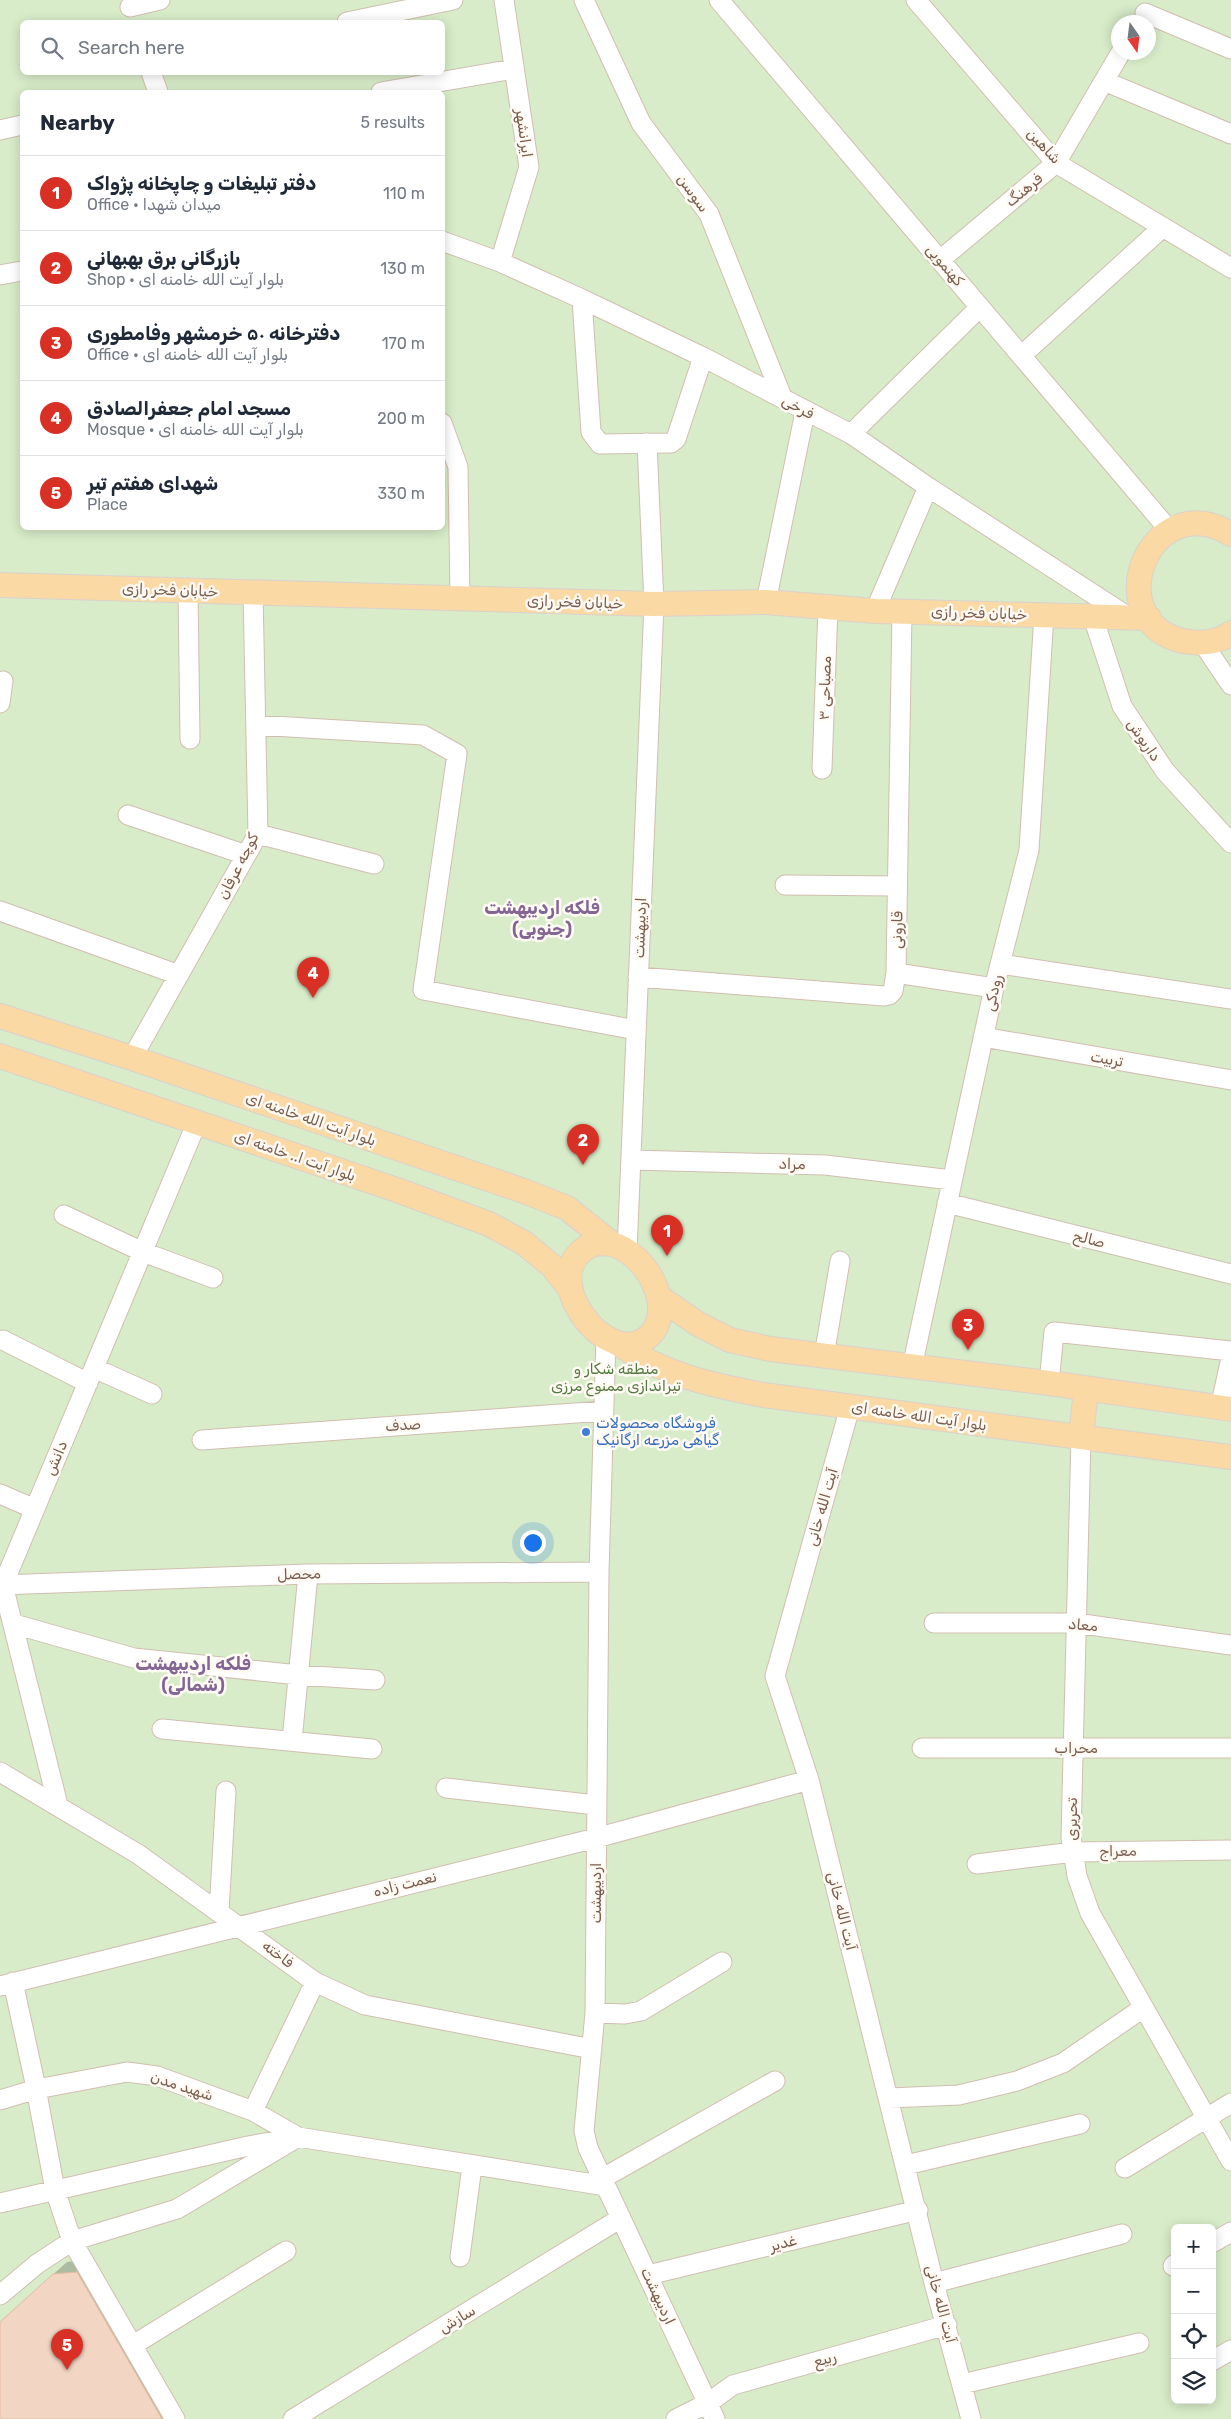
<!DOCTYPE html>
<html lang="en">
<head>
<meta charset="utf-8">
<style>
  :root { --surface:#fff; --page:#f2f2f3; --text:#1f2937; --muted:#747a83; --line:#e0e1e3; --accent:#d93025 }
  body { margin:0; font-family:Rubik,"Noto Sans Arabic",sans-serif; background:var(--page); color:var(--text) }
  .controls { position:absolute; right:15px; bottom:15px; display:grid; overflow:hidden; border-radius:8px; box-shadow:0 2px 12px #0003 }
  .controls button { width:45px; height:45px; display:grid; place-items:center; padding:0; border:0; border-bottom:1px solid var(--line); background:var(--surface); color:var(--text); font:25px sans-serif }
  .compass { position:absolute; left:1111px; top:15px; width:45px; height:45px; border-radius:50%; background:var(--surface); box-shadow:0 2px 12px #0003; rotate:166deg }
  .you { position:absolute; left:532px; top:1542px; width:18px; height:18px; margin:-12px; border:4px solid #fff; border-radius:50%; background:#1a73e8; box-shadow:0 0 0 8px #1a73e833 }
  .badge { display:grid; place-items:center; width:32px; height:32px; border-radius:50%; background:var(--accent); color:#fff; font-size:16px; font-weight:700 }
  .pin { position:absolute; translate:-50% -41px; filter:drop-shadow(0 1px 2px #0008) }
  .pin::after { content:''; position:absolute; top:26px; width:18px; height:15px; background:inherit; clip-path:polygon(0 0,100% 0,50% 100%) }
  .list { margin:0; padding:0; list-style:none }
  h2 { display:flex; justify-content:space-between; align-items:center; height:65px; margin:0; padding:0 20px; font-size:21px }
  h2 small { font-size:16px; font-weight:400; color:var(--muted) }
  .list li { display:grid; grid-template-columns:32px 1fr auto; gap:15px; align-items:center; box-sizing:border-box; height:75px; padding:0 20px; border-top:1px solid var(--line) }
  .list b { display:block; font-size:19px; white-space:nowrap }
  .list p { margin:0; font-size:16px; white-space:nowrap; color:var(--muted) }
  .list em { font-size:16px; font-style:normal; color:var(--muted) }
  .icon { flex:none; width:28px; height:28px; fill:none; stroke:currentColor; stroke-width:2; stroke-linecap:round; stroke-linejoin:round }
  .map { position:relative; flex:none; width:1231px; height:2419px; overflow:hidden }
  .search { position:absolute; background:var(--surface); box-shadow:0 2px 12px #0003; left:20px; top:20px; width:425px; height:55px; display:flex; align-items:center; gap:12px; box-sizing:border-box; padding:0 18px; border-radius:8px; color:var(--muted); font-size:19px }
  .panel { position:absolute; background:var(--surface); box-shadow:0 2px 12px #0003; left:20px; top:90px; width:425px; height:440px; border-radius:8px }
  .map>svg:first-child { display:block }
  .green { fill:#d8ecc9; fill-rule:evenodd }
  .shadow { fill:#0003 }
  .building { fill:#f3d5c3; stroke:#e6bba3 }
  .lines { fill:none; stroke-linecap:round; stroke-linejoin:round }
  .minor-casing { stroke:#d1beb0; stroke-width:21 }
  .major-casing { stroke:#dad1cd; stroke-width:26 }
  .minor { stroke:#fff; stroke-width:19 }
  .major { stroke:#fbd9a5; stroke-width:24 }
  .shop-dot { fill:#3f7fe0; stroke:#fffaf3; stroke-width:2 }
  .labels { text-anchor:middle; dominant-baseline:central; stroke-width:5; stroke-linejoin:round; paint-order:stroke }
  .street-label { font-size:15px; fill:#7a5c4d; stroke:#fffaf3 }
  .park-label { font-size:15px; fill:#537a41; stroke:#fffaf3 }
  .shop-label { font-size:15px; fill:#366cbe; stroke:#fffaf3; text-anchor:start }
  .quarter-label { font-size:18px; font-weight:bold; fill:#846695; stroke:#fffaf3 }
</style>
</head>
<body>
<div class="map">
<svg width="1231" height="2419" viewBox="0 0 1231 2419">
  <rect width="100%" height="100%" fill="#fdf6ec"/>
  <path class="green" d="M0,0H1231V2419H0ZM22,22H442V72H22ZM1118,22H1148V52H1118ZM22,92H442V528H22ZM1175,2228H1212V2400H1175Z"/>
  <path class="shadow" d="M90,2259L185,2419H0V2322L67,2262Z"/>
  <path class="building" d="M77,2272L88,2291L162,2419H0V2322L53,2274Z"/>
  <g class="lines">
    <g class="minor-casing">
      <path id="minor" d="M584,0L641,123L709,214L782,397
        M719,0L1170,531
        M916,0L1056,163L1231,268
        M130,7L160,0
        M1145,13L1231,49
        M347,22L453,0
        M151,72L158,92
        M1104,81L1231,134
        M381,92L514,69
        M0,130L22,125
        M442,241L500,262L582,299L703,357L851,434L928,487L1130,618
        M940,260L1056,163L1121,52
        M500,262L529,167L504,0
        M0,275L22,271
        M582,299L591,432L600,444L671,443L676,439L703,357
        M1021,356L1163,227
        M442,423L458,467L460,598
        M851,434L980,307
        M188,590L190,739
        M766,602L805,412
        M875,611L928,487
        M1093,617L1122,706L1165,771L1231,843
        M1202,642L1231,685
        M0,703L3,681
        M256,725L423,735L457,754L423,990L636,1030
        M822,769L828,607
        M128,815L246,855
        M258,834L374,864
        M785,885L897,886
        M0,911L179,975
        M1000,964L1231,999
        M896,973L994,988
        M638,977L884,996L889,995L893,991L896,973L902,611
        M983,1037L1231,1080
        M132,1058L258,834L253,592
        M631,1160L825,1165L952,1180
        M947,1203L1231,1274
        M64,1215L143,1252L213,1278
        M627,1252L654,604L647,443
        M606,1337L599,1572L595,2013L584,2131L588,2148L715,2419
        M3,1340L88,1383
        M824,1356L840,1261
        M912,1367L994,988L1029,850L1044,615
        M94,1368L152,1394
        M1049,1383L1054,1332L1231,1351
        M850,1407L775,1676L809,1780L934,2283L971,2419
        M1220,1408L1231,1358
        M1081,1437L1071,1837L1077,1876L1090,1913L1231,2161
        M202,1440L603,1411
        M0,1494L35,1509
        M0,1585L308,1574L599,1572
        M934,1623H1076L1231,1645
        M14,1624L134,1658L299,1675L375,1680
        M162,1729L372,1749
        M292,1741L308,1574
        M922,1748H1231
        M0,1772L138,1854L315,1982L365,2005L592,2049
        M446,1788L596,1805
        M58,1805L3,1585L197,1122
        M977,1864L1073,1852L1231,1850
        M219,1912L226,1791
        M13,1982L35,2083L55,2190L72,2241L175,2419
        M0,1986L596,1838L809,1780
        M595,2013L625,2014L641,2011L722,1962
        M889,2098L959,2095L1017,2081L1063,2063L1143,2008
        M0,2100L37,2089L127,2072L157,2076L253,2111L298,2137L177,2209L72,2241L37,2264L0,2295
        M253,2111L315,1982
        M906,2165L1080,2124
        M1125,2168L1231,2103
        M603,2178L775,2081
        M0,2203L248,2146L298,2137L606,2186
        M1212,2243L1231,2232
        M460,2257L472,2166
        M1173,2266L1175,2264
        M648,2275L918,2210
        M934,2283L1122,2234
        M133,2345L286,2251
        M1212,2361L1231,2350
        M962,2384L1139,2343
        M293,2419L621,2218
        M676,2419L708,2403L733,2385L947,2325"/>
    </g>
    <g class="major-casing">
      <path id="major" d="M1231,534C1149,485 1097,621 1183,641C1199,644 1218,643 1231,633
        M0,585L654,604L766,602L875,611L1149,618
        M0,1016L132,1058L524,1191L567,1208L612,1244
        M0,1056L397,1190L489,1224L524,1243L552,1266L571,1290
        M596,1243C601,1244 607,1243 611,1244C645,1252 677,1307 650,1335C609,1377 527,1268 596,1243Z
        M659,1297L698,1324L730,1340L770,1349L1049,1383L1231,1409
        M617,1343C665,1375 707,1384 763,1395L1231,1457
        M1081,1437L1086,1389"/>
    </g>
    <use href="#minor" class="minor"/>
    <use href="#major" class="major"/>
  </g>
  <circle class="shop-dot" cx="586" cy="1432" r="5"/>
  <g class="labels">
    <g class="street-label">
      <text transform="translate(524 133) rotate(82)">ایرانشهر</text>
      <text transform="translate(1044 146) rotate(47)">شاهین</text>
      <text transform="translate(1024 190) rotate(-40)">فرهنگ</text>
      <text transform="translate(693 193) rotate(54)">سوسن</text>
      <text transform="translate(945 265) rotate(50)">کهنمویی</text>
      <text transform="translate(798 407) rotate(29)">فرخی</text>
      <text transform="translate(170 590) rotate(2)">خیابان فخر رازی</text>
      <text transform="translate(575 602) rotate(2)">خیابان فخر رازی</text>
      <text transform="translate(979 613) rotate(2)">خیابان فخر رازی</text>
      <text transform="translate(825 688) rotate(-88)">مصباحی ۳</text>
      <text transform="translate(1144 740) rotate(56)">داریوش</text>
      <text transform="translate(238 866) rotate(-63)">کوچه عرفان</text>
      <text transform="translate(640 928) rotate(-88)">اردیبهشت</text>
      <text transform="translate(897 930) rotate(-89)">قارونی</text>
      <text transform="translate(993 993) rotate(-77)">رودکی</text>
      <text transform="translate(1107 1059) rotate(10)">تربیت</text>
      <text transform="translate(311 1119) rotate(19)">بلوار آیت الله خامنه ای</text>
      <text transform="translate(295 1156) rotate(19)">بلوار آیت ا.. خامنه ای</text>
      <text transform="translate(792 1164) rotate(1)">مراد</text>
      <text transform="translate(1089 1239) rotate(14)">صالح</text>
      <text transform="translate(919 1416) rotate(8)">بلوار آیت الله خامنه ای</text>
      <text transform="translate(403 1425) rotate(-4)">صدف</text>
      <text transform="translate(56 1458) rotate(-67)">دانش</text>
      <text transform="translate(822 1507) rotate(-74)">آیت الله خانی</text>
      <text transform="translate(299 1574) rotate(-2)">محصل</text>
      <text transform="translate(1083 1625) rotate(5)">معاد</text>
      <text x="1076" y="1748">محراب</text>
      <text transform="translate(1072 1819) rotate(-90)">تحریری</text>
      <text transform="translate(1118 1851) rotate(-1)">معراج</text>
      <text transform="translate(405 1884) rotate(-14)">نعمت زاده</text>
      <text transform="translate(596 1893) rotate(-90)">اردیبهشت</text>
      <text transform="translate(842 1911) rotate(76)">آیت الله خانی</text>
      <text transform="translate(278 1954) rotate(37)">فاخته</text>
      <text transform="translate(182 2086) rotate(18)">شهید مدن</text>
      <text transform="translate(783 2243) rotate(-14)">غدیر</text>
      <text transform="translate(658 2296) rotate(65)">اردیبهشت</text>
      <text transform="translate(941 2304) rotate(75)">آیت الله خانی</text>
      <text transform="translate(457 2319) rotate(-31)">سازش</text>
      <text transform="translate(825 2359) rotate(-16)">ربیع</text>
    </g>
    <g class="park-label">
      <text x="616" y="1369">منطقه شکار و<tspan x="616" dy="17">تیراندازی ممنوع مرزی</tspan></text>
    </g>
    <g class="shop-label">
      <text x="596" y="1423">فروشگاه محصولات<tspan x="596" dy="17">گیاهی مزرعه ارگانیک</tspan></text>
    </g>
    <g class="quarter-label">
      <text x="542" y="908">فلکه اردیبهشت<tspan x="542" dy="21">(جنوبی)</tspan></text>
      <text x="193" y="1664">فلکه اردیبهشت<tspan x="193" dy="21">(شمالی)</tspan></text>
    </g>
  </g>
</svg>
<div class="controls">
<button>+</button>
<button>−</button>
<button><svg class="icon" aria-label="locate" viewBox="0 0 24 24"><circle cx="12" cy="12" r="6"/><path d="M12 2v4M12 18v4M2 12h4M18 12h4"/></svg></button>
<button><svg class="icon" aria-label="layers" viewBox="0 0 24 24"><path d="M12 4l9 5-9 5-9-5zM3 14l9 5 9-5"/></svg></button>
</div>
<svg class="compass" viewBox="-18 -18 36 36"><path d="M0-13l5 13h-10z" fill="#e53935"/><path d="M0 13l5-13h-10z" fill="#747a83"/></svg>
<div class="you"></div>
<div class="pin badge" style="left:667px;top:1256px">1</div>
<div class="pin badge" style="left:583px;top:1165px">2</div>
<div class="pin badge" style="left:968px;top:1350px">3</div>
<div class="pin badge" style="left:313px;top:998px">4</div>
<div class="pin badge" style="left:67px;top:2370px">5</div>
<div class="search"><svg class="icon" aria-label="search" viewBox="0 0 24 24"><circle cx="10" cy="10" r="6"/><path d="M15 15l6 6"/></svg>Search here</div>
<section class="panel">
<h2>Nearby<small>5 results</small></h2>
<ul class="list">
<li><span class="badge">1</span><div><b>دفتر تبلیغات و چاپخانه پژواک</b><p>Office · میدان شهدا</p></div><em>110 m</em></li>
<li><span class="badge">2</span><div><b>بازرگانی برق بهبهانی</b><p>Shop · بلوار آیت الله خامنه ای</p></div><em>130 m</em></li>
<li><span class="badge">3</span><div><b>دفترخانه ۵۰ خرمشهر وفامطوری</b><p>Office · بلوار آیت الله خامنه ای</p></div><em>170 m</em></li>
<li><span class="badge">4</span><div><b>مسجد امام جعفرالصادق</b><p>Mosque · بلوار آیت الله خامنه ای</p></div><em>200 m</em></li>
<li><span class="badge">5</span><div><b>شهدای هفتم تیر</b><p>Place</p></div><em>330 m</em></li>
</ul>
</section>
</div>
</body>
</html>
